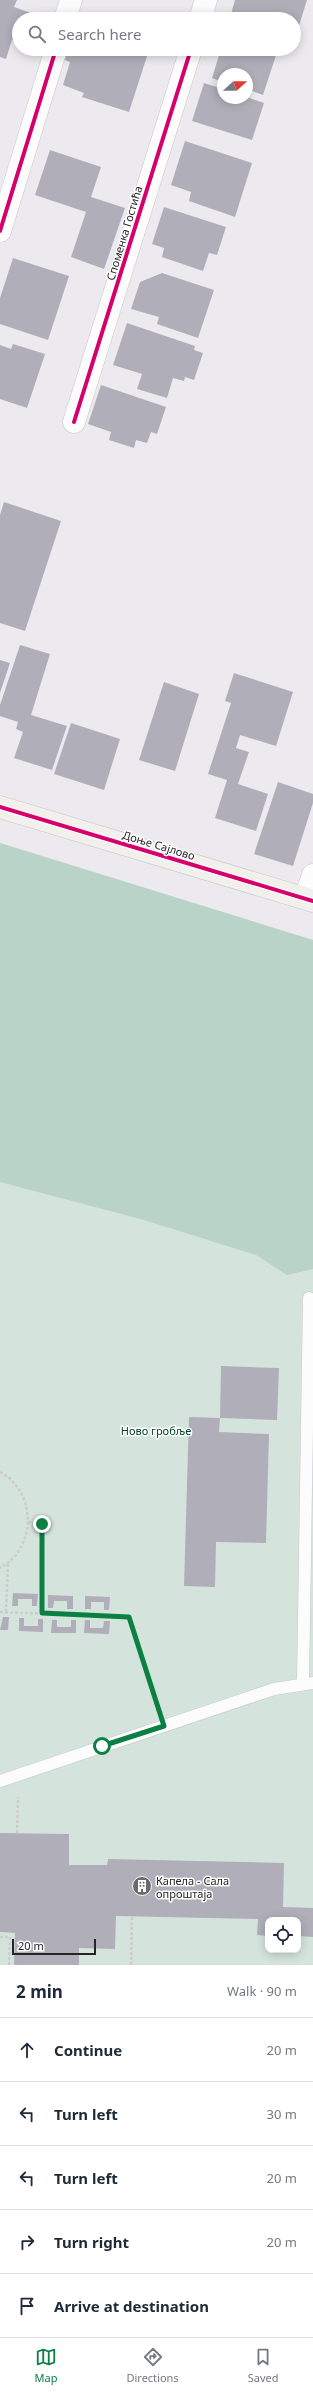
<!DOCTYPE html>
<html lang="en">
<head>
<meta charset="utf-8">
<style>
  :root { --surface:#fff; --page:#f2f2f3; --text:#1f2937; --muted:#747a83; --line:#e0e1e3; --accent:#0b8043 }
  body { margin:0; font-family:"Noto Sans",sans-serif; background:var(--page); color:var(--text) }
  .controls { position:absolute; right:12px; bottom:12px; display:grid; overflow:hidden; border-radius:8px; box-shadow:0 2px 10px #0003 }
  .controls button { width:36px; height:36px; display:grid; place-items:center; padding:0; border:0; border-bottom:1px solid var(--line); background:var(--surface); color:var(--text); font:20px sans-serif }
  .compass { position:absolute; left:217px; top:68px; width:36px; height:36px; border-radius:50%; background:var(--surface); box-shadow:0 2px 10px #0003; rotate:69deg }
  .scale { position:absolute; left:12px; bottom:10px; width:84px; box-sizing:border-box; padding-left:4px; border:2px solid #262427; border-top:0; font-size:11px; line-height:14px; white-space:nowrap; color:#262427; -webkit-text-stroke:3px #fff; paint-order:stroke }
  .stop { position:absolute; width:12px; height:12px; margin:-9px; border:3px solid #0b8043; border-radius:50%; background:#fff }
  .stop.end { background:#0b8043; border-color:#fff; box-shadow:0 1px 4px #0008 }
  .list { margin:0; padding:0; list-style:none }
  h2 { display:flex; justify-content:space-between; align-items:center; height:52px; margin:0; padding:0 16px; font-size:17px }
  h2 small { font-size:13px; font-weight:400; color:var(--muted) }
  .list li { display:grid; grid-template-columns:26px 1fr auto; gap:12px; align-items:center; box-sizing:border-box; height:64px; padding:0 16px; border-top:1px solid var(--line) }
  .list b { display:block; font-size:15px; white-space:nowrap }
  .list em { font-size:13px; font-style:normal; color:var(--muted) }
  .icon { flex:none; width:22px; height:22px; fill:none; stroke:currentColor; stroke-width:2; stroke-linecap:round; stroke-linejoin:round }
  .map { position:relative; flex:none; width:313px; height:1965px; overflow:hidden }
  .search { position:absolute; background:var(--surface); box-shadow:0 2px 10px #0003; left:12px; right:12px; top:12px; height:44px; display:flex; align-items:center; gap:10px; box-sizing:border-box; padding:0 14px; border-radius:22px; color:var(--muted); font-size:15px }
  .sheet { height:372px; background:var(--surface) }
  nav { display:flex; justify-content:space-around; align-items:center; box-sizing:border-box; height:56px; border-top:1px solid var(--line); background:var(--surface); font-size:11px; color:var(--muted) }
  nav a { display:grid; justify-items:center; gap:2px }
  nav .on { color:var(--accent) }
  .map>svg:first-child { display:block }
  .green { fill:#d4e4dd; fill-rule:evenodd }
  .forest { fill:#bad3c8 }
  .building { fill:#b0afb9 }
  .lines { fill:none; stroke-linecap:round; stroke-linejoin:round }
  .lane-casing { stroke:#c9c7cb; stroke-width:13 }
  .street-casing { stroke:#c9c7cb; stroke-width:23 }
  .secondary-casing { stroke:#c9c7cb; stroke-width:23 }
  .path { stroke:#ccc; stroke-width:2.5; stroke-dasharray:3 2; stroke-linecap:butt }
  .lane { stroke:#fcfcfd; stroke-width:12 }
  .street { stroke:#fcfcfd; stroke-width:22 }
  .secondary { stroke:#f1f0ed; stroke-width:22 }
  .cycleway-casing { stroke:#fff; stroke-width:6 }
  .cycleway { stroke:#d6006c; stroke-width:4 }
  .route { stroke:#0b8043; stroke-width:5 }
  .labels { text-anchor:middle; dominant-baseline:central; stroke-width:3; stroke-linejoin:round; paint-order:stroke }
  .street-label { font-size:11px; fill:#262427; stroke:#fff }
  .park-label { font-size:11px; fill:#00422b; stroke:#fff }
  .poi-label { font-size:11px; fill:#262427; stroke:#fff; text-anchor:start }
</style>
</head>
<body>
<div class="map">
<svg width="313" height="1965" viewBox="0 0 313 1965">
  <rect width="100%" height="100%" fill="#edeaef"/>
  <path class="green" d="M0,843L313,940V1965H0ZM268,1920H298V1950H268Z"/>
  <path class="forest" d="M0,843L313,940V1269L287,1275L256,1255L144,1220L0,1182Z"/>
  <path class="building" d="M0,0H17L14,7L31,13L29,19H19V42L12,40L6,59L0,57Z
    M235,0H307L296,35L294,19H248L231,14Z
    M68,49H135L148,53L129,112L82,97L84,93L63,85L70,62L65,60Z
    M221,49H278L263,95L247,89V74H223V82L212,78Z
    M204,83L223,89V98L247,97L264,103L252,140L192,121Z
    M185,141L252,163L235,217L189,201L191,192L171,185Z
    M50,150L101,167L91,197L125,208L104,269L71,257L86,212L35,195Z
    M164,207L226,227L217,255L209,253L203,271L162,257L164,248L152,244Z
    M13,258L69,276L48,340L0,324V298Z
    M162,273L214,290L198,338L157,324L159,317L131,309L140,282Z
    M127,323L195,346L194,350L203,353L194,380L185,377L184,381L173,378L167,398L137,389L142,374L113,365Z
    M13,344L45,354L27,408L0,399V345L11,349Z
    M101,385L166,407L157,434L151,432L147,443L136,440L134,448L109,440L111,432L88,424Z
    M4,502L61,521L25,631L0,623V515Z
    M20,645L50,654L31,715L67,726L52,770L14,758L23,732L16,729L18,722L0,716V705Z
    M0,660L10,663L0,693Z
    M234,673L293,692L276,746L240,735L236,748L249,752L238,784L268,794L256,831L215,818L227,780L208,774L231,703L225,701Z
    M164,682L199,694L175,771L139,760Z
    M71,723L120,739L104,790L54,774Z
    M278,782L313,794V803L293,866L254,854Z
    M221,1366L279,1368L277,1420L220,1418Z
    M189,1417L220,1418L219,1432L269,1434L266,1543L216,1542L215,1587L184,1586Z
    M13,1593L38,1594L37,1606H32V1599H18V1606H12Z
    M48,1595L73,1596V1609H67V1601H54L53,1608H48Z
    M85,1596L110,1597L109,1610H104V1602H91V1609H85Z
    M3,1617H9L8,1630H0Z
    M19,1618H24V1626H38V1619H43V1632L19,1631Z
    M52,1620H57V1627H71V1620H76V1633H51Z
    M85,1620H90V1628H103L104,1621H110L109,1634L84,1633Z
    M0,1833L69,1834V1865H107L108,1859L284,1863L283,1907L313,1908V1937L298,1936V1920H268V1936L257,1935L258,1919L116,1916L115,1949L79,1948V1965H14L15,1933L0,1932Z"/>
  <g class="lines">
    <g class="lane-casing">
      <path id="lane" d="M303,1683L309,1298
        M0,1781L274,1689L313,1683"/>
    </g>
    <g class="street-casing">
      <path id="street" d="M65,19L71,0
        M200,19L206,0
        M0,231L56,49
        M74,422L191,49
        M305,898L313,875"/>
    </g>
    <g class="secondary-casing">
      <path id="secondary" d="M0,807L313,901"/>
    </g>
    <path class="path" d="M0,1472C37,1492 37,1548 0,1568
      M28,1522L42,1524V1613
      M0,1612L129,1617L158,1707
      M6,1612L8,1564
      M17,1833L18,1797
      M0,1937H10L9,1965
      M131,1965L132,1917"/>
    <use href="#lane" class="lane"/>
    <use href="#street" class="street"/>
    <use href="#secondary" class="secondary"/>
    <g class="cycleway-casing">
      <path id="cycleway" d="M0,231L56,49
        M74,422L191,49
        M0,807L313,901"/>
    </g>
    <use href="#cycleway" class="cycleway"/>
  </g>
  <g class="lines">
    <path class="route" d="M42,1524V1613L129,1617L164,1726L102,1746"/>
  </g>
  <defs>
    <g id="building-disc" transform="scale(1)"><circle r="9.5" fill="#6c696d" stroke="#fff"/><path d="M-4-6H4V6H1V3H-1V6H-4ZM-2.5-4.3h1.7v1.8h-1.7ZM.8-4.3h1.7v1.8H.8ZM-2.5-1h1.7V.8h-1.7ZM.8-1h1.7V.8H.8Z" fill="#fff"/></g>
  </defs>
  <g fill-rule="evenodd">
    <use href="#building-disc" x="142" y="1886"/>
  </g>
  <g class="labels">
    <g class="street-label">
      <text transform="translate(124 233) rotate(-73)">Споменка Гостића</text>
      <text transform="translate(159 845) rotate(17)">Доње Сајлово</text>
    </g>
    <g class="park-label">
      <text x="156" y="1430">Ново гробље</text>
    </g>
    <g class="poi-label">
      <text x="156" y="1880">Капела - Сала<tspan x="156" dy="13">опроштаја</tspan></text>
    </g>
  </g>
</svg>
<div class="controls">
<button><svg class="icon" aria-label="locate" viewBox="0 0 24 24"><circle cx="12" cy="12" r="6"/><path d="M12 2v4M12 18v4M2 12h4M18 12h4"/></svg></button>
</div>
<svg class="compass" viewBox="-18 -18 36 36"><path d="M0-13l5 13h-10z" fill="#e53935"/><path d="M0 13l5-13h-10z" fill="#747a83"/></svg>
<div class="scale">20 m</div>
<div class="stop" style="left:102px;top:1746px"></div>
<div class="stop end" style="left:42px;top:1524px"></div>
<div class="search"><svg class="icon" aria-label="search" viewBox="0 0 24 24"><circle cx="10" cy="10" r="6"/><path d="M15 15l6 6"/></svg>Search here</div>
</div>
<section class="sheet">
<h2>2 min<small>Walk · 90 m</small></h2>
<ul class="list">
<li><svg class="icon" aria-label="ahead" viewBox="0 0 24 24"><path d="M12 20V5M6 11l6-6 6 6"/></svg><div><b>Continue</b></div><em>20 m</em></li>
<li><svg class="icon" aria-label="left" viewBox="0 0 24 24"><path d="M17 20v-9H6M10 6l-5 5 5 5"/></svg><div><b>Turn left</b></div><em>30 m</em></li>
<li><svg class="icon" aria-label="left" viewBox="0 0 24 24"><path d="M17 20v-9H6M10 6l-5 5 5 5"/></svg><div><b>Turn left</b></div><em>20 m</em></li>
<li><svg class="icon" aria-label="right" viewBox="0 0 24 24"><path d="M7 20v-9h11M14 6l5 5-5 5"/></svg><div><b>Turn right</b></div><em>20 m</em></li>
<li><svg class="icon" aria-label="arrive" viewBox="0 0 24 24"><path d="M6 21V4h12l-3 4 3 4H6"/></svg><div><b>Arrive at destination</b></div></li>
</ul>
</section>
<nav>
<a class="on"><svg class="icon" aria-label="map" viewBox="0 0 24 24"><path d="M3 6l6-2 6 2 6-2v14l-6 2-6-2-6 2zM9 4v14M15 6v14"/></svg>Map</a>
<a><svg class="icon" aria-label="directions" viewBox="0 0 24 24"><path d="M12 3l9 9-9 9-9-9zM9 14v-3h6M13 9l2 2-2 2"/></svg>Directions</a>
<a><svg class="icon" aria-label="saved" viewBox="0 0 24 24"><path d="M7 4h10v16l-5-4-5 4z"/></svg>Saved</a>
</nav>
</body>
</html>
